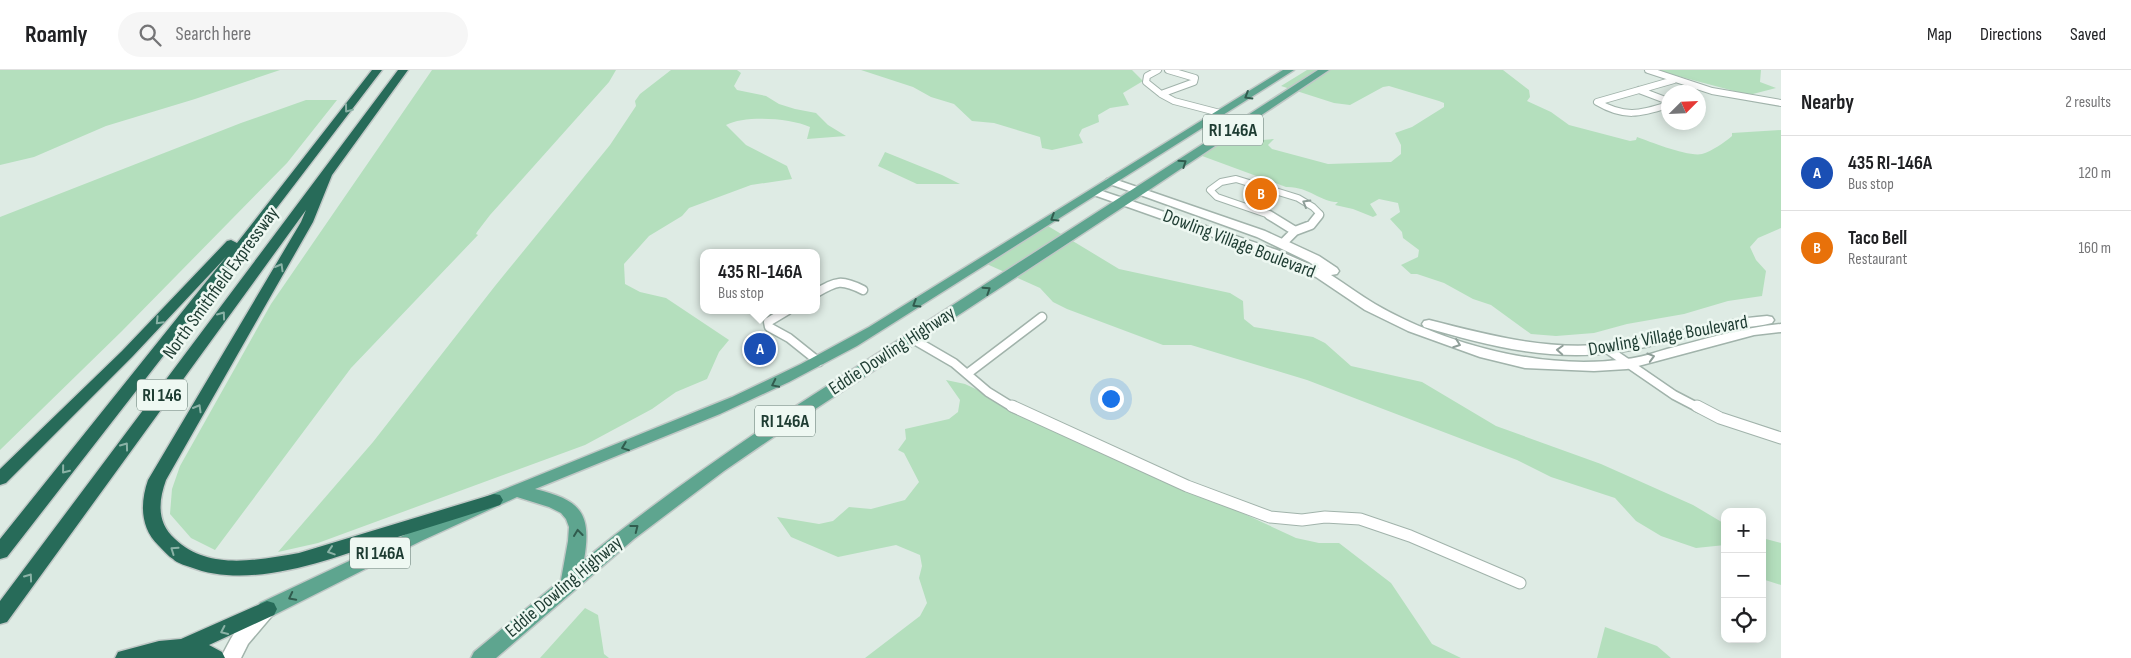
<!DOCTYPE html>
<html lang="en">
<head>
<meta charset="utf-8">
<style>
  :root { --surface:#fff; --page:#f6f6f6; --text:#202124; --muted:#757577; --line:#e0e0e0; --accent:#844234 }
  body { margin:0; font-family:"Sofia Sans Condensed",sans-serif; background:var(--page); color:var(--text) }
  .controls { position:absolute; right:15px; bottom:15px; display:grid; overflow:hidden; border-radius:10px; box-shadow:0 2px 12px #0003 }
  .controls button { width:45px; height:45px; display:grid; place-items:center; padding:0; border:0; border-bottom:1px solid var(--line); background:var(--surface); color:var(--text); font:25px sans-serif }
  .compass { position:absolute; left:1661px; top:15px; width:45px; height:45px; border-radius:50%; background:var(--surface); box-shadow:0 2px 12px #0003; rotate:66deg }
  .you { position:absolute; left:1110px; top:328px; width:18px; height:18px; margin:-12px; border:4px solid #fff; border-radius:50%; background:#1a73e8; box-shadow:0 0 0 8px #1a73e833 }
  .badge { display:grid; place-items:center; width:32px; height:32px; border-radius:50%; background:var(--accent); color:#fff; font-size:16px; font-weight:700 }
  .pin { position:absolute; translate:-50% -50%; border:2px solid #fff; box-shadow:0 1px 5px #0006 }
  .popup { position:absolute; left:700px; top:179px; width:120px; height:65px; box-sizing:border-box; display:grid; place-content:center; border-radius:10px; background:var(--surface); filter:drop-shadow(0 1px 4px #0005); font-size:16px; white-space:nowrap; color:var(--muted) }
  .popup b { font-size:19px; color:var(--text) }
  .popup::after { content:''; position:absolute; left:50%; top:100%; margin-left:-10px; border:10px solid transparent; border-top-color:var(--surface) }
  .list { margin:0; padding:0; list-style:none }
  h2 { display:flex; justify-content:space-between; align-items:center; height:65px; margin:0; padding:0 20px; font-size:21px }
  h2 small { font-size:16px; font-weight:400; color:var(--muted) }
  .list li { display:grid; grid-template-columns:32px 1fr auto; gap:15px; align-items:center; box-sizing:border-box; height:75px; padding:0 20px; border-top:1px solid var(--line) }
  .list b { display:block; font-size:19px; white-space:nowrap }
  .list p { margin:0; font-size:16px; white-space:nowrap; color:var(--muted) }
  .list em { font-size:16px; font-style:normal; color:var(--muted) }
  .icon { flex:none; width:28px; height:28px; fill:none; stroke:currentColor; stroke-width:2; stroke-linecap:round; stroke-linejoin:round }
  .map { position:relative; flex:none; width:1781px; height:588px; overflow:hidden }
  header { display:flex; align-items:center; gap:30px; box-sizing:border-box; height:70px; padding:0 25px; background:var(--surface); border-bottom:1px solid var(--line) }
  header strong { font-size:24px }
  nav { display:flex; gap:28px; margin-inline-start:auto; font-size:18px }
  .search { width:350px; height:45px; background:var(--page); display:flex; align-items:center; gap:12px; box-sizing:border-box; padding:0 18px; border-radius:28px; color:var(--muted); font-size:19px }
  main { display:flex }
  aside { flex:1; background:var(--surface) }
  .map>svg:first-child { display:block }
  .green { fill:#b4dfbd }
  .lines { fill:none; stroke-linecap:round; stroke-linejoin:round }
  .service-far2-casing { stroke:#a1b3ab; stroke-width:8 }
  .service-far1-casing { stroke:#a1b3ab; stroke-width:11 }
  .service-casing { stroke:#a1b3ab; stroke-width:13 }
  .minor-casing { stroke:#a1b3ab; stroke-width:3 }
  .primary-casing { stroke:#c0c8c6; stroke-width:3 }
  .motorway-casing { stroke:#c0c8c6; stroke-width:3 }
  .service-far2 { stroke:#fff; stroke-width:6 }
  .service-far1 { stroke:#fff; stroke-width:8 }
  .service { stroke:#fff; stroke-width:11 }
  .minor { fill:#fff; fill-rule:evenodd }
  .primary { fill:#5ea58f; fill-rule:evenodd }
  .motorway { fill:#276b59; fill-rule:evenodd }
  .oneway { stroke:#315c4e }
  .oneway2 { stroke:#8ab2a6 }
  .oneway3 { stroke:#8e9e98 }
  .labels { text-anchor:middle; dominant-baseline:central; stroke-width:5; stroke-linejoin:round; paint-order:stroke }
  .shield { fill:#eef8f2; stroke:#5c746c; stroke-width:1 }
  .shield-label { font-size:18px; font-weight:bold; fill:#1e3c32 }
  .street-label { font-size:19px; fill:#1e3c32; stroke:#eef8f2 }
</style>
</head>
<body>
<header>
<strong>Roamly</strong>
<div class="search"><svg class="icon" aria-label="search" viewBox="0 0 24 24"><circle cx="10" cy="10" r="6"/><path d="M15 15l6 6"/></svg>Search here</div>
<nav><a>Map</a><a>Directions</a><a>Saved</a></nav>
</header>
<main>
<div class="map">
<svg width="1781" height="588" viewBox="0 0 1781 588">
  <rect width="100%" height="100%" fill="#deebe4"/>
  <path class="green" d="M0,0H280L195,29L106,56L34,87L0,95Z
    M432,0H616L609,12L490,145L477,162L476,164L478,165L351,298L215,480L191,468L170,444L172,419L180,396L271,234Z
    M671,0H737L741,3L734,16L737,20L766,26L779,34L795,39L816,43L828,55L846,66L807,69L810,57C790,48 745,45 726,55L746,75L787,96L792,109L751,115L689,138L682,146L649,166L624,194L625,214L640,222L666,228L729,270L719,282L707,309L676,322L652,339L585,375L318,473L278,482L373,372L495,216L610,75L636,36L635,31L640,24Z
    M861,0H1132L1143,11L1123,23L1129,35L1110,38L1098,45L1099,52L1082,59L1079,65L1083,73L1052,80L1042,78L1040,67L994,53L972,51L954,34L931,27L913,17Z
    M1307,0H1503L1529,20L1530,27L1527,31L1551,42L1569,55L1630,71L1636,70L1637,67C1651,72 1688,87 1702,84C1712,81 1724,73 1732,66V63L1781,60V158L1758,168L1750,177L1756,190L1766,201L1762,226L1728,231L1684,244L1627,254L1594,263L1556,266L1531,264L1491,235L1473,229L1444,213L1417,204H1411L1401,195L1418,187L1419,180L1403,168L1402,162L1390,149L1400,142L1398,133L1379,129L1370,134L1377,145L1373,147L1353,139L1335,135L1338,132C1320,132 1308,116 1286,117L1194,83L1231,61L1262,70L1274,69L1268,75L1272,79L1328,94L1391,92L1401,84V75L1395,63L1412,57L1444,37V33L1439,31L1389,16L1383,17L1350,35L1334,33L1281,16Z
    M1655,0H1761L1760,12L1776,18L1749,25Z
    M306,30H337L287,93L122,261L0,380V147L241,53Z
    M885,82L942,105L960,114H917L878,96Z
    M1043,153L1119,199L1230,223L1243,231L1244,249L1254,257L1313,267L1325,273L1351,296L1422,312L1496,356L1601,394L1693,435L1725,454V475L1696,478L1661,466L1636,451L1615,428L1551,407L1517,390L1307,310L1191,275H1163L1067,239L1053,232L1040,218L980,191Z
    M946,310L965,314L1296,468L1319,473H1339L1391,513L1432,574L1461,588H865L920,546L927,533L919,508L922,496L920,485L896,475L838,487L791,467L777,447L819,454L833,451L849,437L871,439L905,430L919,412L904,383L898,380L906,369L905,359L949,349L958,342L960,330Z
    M1762,468L1781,473V515L1762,509Z
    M585,538L598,545L604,584L609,588H540Z
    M1605,557L1657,576L1671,588H1597Z"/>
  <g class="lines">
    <g class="service-far2-casing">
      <path id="service-far2" d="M1158,0L1147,6L1146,12L1161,24
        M1168,0L1195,8L1194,12L1161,24L1174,31L1220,43
        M1648,0L1712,21L1781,33
        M1639,20L1668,31
        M1668,35C1640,44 1624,48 1597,32L1674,10
        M1272,146L1217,127L1210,120L1221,112L1236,109L1298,128L1313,137L1320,144L1318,146"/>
    </g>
    <g class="service-far1-casing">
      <path id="service-far1" d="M1269,145L1295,161
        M1295,161L1311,155L1319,145
        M1282,174L1295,161
        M816,223C837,211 841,209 863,220
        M788,240L768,252L769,257L789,268L819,292
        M911,268L954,293L988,322L1014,338
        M1607,279L1674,325L1699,338
        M967,304L1042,247"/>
    </g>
    <g class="service-casing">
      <path id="service" d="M1012,336L1187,416L1270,447L1302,450L1325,447L1360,449L1410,466L1520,513
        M1697,336L1720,348L1781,368"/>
    </g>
    <g class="minor-casing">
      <path id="minor" d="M1111,108L1265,161L1319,186L1337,198L1339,201L1337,204L1331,205C1345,214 1360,225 1375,234C1446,275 1544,301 1626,289C1640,288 1653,283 1667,279C1705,269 1742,258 1781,254V262L1754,265L1627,299L1594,301L1525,298L1480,287L1408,261L1365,240L1316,207L1267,186L1091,124L1089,122L1091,120H1099L1277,180L1320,199L1309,192L1257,167L1107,113L1105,111L1107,109Z
        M1767,246L1772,247L1774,250L1772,253C1751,258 1729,258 1708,262C1676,269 1644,279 1611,283C1547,291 1485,275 1424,257L1422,254L1424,251L1429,250C1489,265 1546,281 1609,274C1662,268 1713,250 1767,246Z
        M266,533L273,535L276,541L248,574L241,588H221C230,569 245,540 266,533Z"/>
    </g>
    <g class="primary-casing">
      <path id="primary" d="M1283,0H1294L857,276L789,312L720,344L535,419C581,430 592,443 584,490C648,437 716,390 785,343L1318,0H1329L1146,122L797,351L724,401L634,469L496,588H471L474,582L561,510L568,471L569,457L566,449L561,443L549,437L517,427L421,471L274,545L267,547L260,545L257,539L260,533L483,428L732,327L801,294L869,257Z"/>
    </g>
    <g class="motorway-casing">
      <path id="motorway" d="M372,0H382L185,258L7,487L0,489V469L226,187L132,287L6,413L0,415V399L122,281L227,171L231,170L237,173Z
        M398,0H408L332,105L313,152L166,410C158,432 157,453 175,469C209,501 257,490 299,483L494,424L500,425L503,430L500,435C463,447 426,458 388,470C330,489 251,521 190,497C184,495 177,493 173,489C168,486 164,481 159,476C140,458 140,433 148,410L301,152L306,140L7,552L0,554V531Z
        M267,531L274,533L277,539L274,545L209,575L222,582L225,588H115L118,582L159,571L181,569Z"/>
    </g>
    <use href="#service-far2" class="service-far2"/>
    <use href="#service-far1" class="service-far1"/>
    <use href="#service" class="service"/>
    <use href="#minor" class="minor"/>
    <use href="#primary" class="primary"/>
    <use href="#motorway" class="motorway"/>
  </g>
  <defs><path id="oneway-chevron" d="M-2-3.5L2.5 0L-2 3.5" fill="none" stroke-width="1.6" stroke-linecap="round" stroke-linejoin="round" transform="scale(1.25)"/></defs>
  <g class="oneway">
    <use href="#oneway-chevron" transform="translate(1248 26) rotate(149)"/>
    <use href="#oneway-chevron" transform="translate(1183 93) rotate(-34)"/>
    <use href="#oneway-chevron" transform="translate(1054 148) rotate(148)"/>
    <use href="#oneway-chevron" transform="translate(987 220) rotate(-33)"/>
    <use href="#oneway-chevron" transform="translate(916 234) rotate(148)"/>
    <use href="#oneway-chevron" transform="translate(775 314) rotate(154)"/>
    <use href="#oneway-chevron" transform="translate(625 377) rotate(159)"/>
    <use href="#oneway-chevron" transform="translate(635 458) rotate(-38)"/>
    <use href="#oneway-chevron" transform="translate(578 463) rotate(-97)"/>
    <use href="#oneway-chevron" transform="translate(292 527) rotate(153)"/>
  </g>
  <g class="oneway2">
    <use href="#oneway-chevron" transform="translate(348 39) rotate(127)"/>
    <use href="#oneway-chevron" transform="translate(280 197) rotate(-60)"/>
    <use href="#oneway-chevron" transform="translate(222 245) rotate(-54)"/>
    <use href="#oneway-chevron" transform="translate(159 251) rotate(134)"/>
    <use href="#oneway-chevron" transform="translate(198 338) rotate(-60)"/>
    <use href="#oneway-chevron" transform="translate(125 376) rotate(-54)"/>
    <use href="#oneway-chevron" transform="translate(65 400) rotate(129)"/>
    <use href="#oneway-chevron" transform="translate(174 480) rotate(-145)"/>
    <use href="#oneway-chevron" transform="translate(331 481) rotate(162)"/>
    <use href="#oneway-chevron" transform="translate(29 507) rotate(-54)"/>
    <use href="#oneway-chevron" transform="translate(224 561) rotate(155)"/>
  </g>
  <g class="oneway3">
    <use href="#oneway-chevron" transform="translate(1306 133) rotate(-150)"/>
    <use href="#oneway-chevron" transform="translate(1457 274) rotate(20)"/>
    <use href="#oneway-chevron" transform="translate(1560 280) rotate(-177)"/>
    <use href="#oneway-chevron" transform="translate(1651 287) rotate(-16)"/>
  </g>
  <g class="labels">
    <g class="shield">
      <rect x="1203" y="44.5" width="60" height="31" rx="4"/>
      <rect x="137" y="309.5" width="50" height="31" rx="4"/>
      <rect x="755" y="335.5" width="60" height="31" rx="4"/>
      <rect x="350" y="467.5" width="60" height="31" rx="4"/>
    </g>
    <g class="shield-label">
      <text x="1233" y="60">RI 146A</text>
      <text x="162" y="325">RI 146</text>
      <text x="785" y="351">RI 146A</text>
      <text x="380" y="483">RI 146A</text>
    </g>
    <g class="street-label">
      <text transform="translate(1239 174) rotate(21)">Dowling Village Boulevard</text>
      <text transform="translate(221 213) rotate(-54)">North Smithfield Expressway</text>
      <text transform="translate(1668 266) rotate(-10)">Dowling Village Boulevard</text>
      <text transform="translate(892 281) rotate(-33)">Eddie Dowling Highway</text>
      <text transform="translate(564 517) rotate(-40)">Eddie Dowling Highway</text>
    </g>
  </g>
</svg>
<div class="controls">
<button>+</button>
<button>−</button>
<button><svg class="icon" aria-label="locate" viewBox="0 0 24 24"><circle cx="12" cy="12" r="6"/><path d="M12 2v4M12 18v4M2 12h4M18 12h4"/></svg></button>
</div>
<svg class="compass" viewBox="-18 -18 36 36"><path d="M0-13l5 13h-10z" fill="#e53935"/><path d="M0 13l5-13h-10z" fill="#757577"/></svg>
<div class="you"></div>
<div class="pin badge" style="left:760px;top:279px;background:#1a4fb4">A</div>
<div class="popup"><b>435 RI-146A</b>Bus stop</div>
<div class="pin badge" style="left:1261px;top:124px;background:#e8710a">B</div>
</div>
<aside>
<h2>Nearby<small>2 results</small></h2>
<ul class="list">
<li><span class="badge" style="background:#1a4fb4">A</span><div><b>435 RI-146A</b><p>Bus stop</p></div><em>120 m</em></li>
<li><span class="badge" style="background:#e8710a">B</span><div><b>Taco Bell</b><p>Restaurant</p></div><em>160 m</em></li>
</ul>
</aside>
</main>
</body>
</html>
